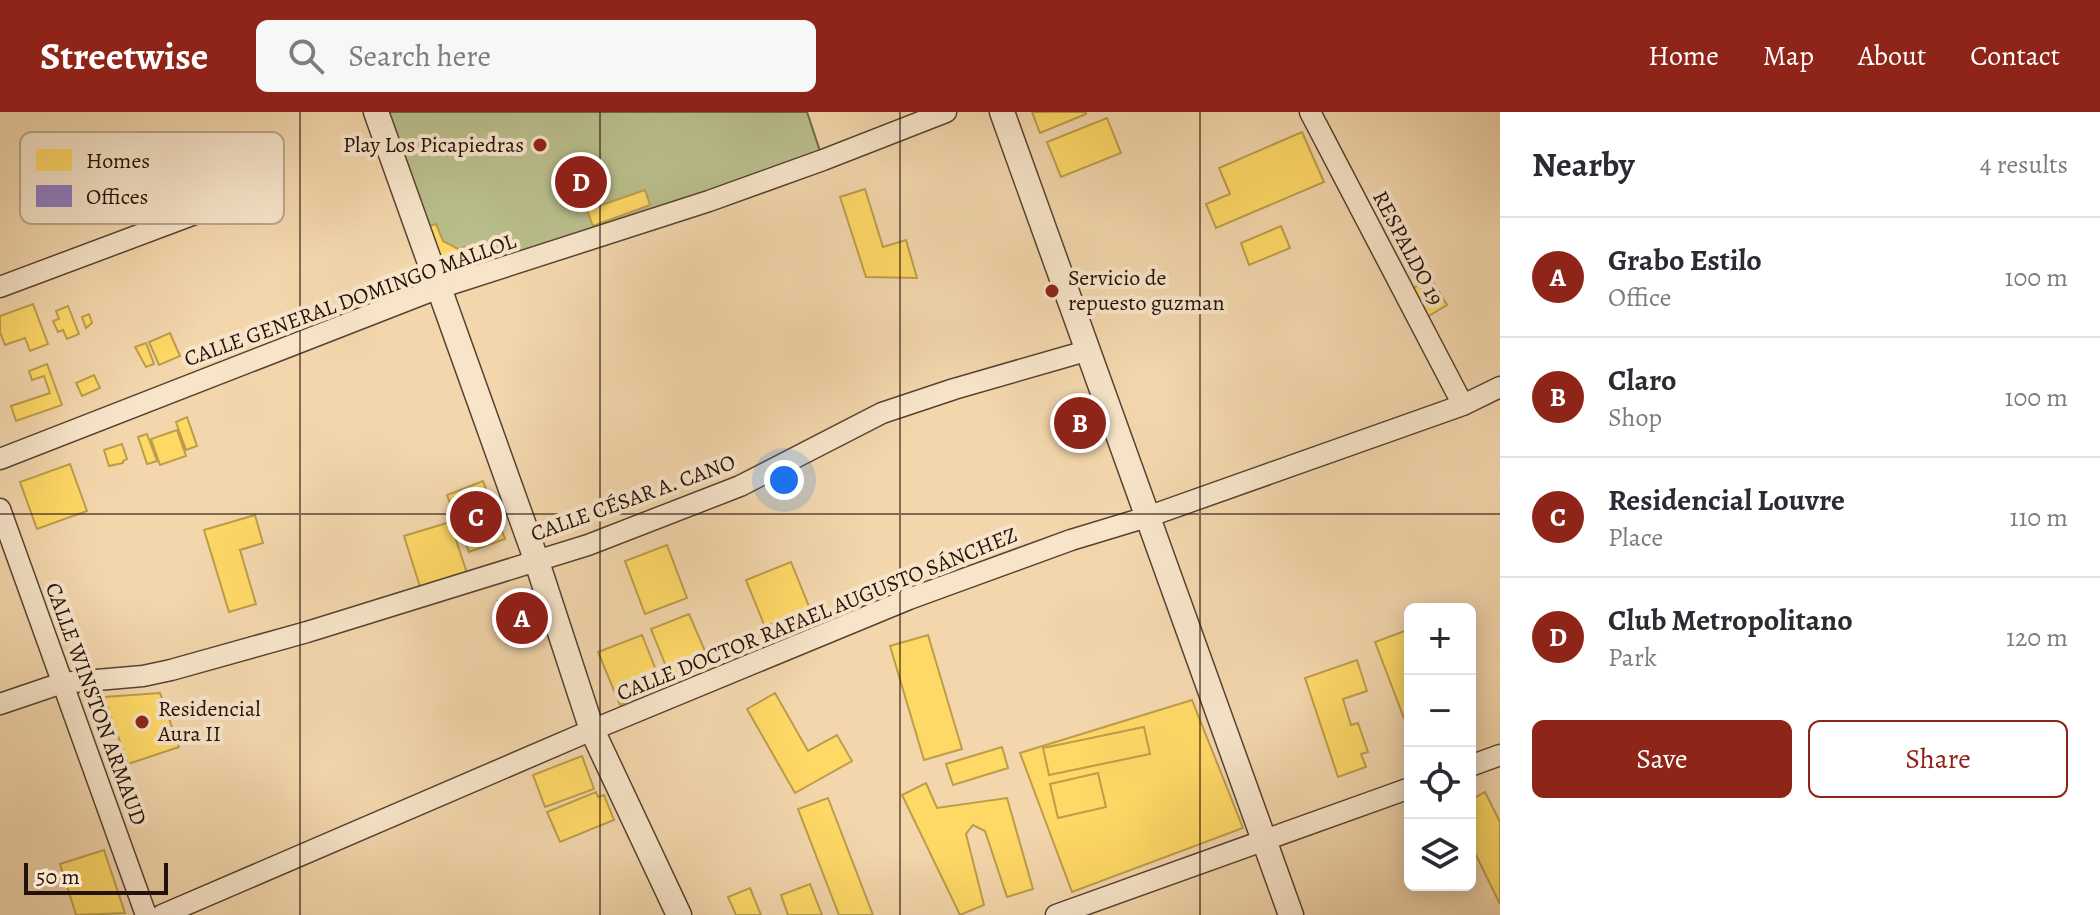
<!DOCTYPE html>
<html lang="en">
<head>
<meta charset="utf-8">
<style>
  :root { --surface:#fff; --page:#f7f7f7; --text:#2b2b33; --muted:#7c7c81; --line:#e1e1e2; --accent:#8f2418 }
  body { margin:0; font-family:Alegreya,serif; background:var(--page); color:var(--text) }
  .controls { position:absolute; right:24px; bottom:24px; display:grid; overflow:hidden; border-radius:12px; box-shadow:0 4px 20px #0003 }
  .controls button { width:72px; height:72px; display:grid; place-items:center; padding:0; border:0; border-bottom:2px solid var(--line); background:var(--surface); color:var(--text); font:40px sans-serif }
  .scale { position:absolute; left:24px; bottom:20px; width:144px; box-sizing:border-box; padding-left:8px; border:4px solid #23110a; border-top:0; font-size:22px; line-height:28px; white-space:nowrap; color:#23110a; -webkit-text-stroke:6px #f7e4c9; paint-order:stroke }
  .you { position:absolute; left:784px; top:368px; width:28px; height:28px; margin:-20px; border:6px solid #fff; border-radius:50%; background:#1a73e8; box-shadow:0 0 0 12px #1a73e833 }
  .badge { display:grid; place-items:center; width:52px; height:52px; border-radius:50%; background:var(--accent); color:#fff; font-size:26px; font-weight:700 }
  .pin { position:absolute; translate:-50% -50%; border:4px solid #fff; box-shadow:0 2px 8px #0006 }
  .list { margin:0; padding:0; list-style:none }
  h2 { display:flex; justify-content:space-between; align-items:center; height:104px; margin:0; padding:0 32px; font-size:34px }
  h2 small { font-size:26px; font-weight:400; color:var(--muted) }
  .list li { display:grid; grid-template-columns:52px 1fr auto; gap:24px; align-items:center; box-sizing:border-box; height:120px; padding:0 32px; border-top:2px solid var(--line) }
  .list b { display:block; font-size:30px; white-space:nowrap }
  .list p { margin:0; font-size:26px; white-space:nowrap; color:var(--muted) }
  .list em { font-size:26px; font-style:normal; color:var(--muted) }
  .actions { display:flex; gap:16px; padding:24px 32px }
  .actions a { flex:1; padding:18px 0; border:2px solid var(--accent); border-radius:12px; text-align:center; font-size:28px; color:var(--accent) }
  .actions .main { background:var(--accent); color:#fff }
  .icon { flex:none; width:44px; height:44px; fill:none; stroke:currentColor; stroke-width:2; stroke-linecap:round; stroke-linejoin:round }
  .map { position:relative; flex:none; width:1500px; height:803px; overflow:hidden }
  header { display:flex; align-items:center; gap:48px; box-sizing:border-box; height:112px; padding:0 40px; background:var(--accent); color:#fff }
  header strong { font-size:38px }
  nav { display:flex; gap:44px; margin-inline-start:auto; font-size:28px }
  .search { width:560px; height:72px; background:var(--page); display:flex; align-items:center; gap:20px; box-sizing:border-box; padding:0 28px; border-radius:12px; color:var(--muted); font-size:30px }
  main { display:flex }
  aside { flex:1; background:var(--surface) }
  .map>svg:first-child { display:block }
  .green { fill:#b9be8b; stroke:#6e684a; stroke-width:2 }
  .homes { fill:#ffd966; stroke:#bd9d4a; stroke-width:2 }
  .offices { fill:#8e7cc3; stroke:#6e5c8c; stroke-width:2 }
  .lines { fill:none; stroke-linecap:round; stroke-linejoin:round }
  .minor-casing { stroke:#574232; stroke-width:23 }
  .tertiary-casing { stroke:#574232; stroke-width:27 }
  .minor { stroke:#f7e4c9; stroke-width:20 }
  .tertiary { stroke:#f7e4c9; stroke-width:24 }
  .grid { fill:none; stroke:#23110a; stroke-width:2; stroke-opacity:0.55 }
  .poi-dot { fill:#8f2418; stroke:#f7e4c9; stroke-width:3 }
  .labels { text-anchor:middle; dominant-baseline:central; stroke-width:8; stroke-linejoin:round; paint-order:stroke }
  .poi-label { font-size:22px; fill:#23110a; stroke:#f7e4c9; text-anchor:start }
  .street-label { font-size:22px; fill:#23110a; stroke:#f7e4c9 }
  .key { fill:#f7e4c9; stroke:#b7a590; stroke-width:2 }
  .key-label { font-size:22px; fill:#23110a }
</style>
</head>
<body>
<header>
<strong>Streetwise</strong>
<div class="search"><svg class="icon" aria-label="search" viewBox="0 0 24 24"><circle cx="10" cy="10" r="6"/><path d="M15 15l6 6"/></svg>Search here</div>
<nav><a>Home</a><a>Map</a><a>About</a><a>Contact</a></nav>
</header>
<main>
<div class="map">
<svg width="1500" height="803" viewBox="0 0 1500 803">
  <rect width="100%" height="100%" fill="#f3d6ac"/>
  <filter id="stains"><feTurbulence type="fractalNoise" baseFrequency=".0025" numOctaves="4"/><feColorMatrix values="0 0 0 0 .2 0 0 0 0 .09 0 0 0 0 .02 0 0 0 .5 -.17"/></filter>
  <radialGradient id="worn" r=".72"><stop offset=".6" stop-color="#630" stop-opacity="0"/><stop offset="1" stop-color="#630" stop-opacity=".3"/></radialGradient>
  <path class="green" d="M376,0H807L823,48L439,176Z"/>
  <path class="homes" d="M1032,0H1086V2L1040,21Z
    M1107,6L1121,41L1061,65L1047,30Z
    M1302,20L1324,70L1216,116L1206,92L1230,82L1219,56Z
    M865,77L883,135L906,128L917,166L866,165L840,85Z
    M645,78L650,93L593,114L587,98Z
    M436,112L443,129L458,137L481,130L486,145L450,156L440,153L426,115Z
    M1281,114L1290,136L1249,153L1241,131Z
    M1431,166L1447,193L1427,205L1410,178Z
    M33,192L48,232L30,239L25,226L5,233L0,220V204Z
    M68,194L79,222L67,227L63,218L58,220L53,209L59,207L56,199Z
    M89,202L92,211L86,216L82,205Z
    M170,221L180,244L159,253L149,230Z
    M146,231L154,252L146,255L135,235Z
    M47,252L62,293L16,309L11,294L50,281L44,264L32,268L29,259Z
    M94,263L100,276L82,284L76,271Z
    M187,305L197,334L186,338L176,310Z
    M177,318L186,344L160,353L151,327Z
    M147,322L157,349L147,352L138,325Z
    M122,332L127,347L123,349V351L109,354L104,338Z
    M70,352L87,399L37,417L20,370Z
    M483,369L505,427L469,440L447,383Z
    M255,403L263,431L240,438L256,492L229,500L204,418Z
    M450,410L468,464L421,478L404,424Z
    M667,433L687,486L645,502L625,449Z
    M791,450L810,497L765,515L746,468Z
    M689,502L711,553L672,569L651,517Z
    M1410,517V622L1375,530Z
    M642,523L663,576L620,593L598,540Z
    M928,523L962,637L924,648L890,534Z
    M1357,548L1367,579L1343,587L1351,613L1358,611L1368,640L1361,642L1366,655L1338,665L1305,566Z
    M160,581L179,635L128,652L104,585Z
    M775,581L808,639L837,623L852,649L795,681L747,597Z
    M1192,588L1243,716L1072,780L1020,641Z
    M1144,615L1150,642L1049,663L1043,636Z
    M1002,635L1008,656L953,673L946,652Z
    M582,644L594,677L545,695L533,663Z
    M1098,661L1106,695L1058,706L1050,672Z
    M926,671L937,696L1007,686L1033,777L1007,785L985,719L973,713L966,722L984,793L960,803L902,683Z
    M596,680L598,685L604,683L614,708L560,730L547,700Z
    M1485,680L1500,710V792L1470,731V688Z
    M828,686L873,803H839L798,697Z
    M104,738L125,801L76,803L60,752Z
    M810,772L822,803H788L781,783Z
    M750,776L761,803H736L728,785Z"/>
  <path class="offices" d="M531,478L546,523L513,533L498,489Z"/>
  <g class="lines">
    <g class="minor-casing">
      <path id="minor" d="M1310,0L1463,293
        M0,175L203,99
        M0,347L439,176L709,89L823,48L946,0
        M0,397L146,803
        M0,592L62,571L143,564L171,558L307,520L588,433L740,374L882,301L954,277L1086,239
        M1470,654L1500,643
        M162,803L592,618L909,487L1071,428L1147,405L1463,293L1500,275
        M1056,803L1410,676"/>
    </g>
    <g class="tertiary-casing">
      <path id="tertiary" d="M376,0L536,447L592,618L679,803
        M1002,0L1291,803"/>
    </g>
    <use href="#minor" class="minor"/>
    <use href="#tertiary" class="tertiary"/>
  </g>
  <path class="grid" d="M300,0V803M600,0V803M900,0V803M1200,0V803M0,402H1500"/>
  <g class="poi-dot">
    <circle cx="540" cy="33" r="8"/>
    <circle cx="1052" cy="179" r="8"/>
    <circle cx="142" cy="610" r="8"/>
  </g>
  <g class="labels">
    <g class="poi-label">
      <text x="524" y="33" text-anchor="end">Play Los Picapiedras</text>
      <text x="1068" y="166">Servicio de<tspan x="1068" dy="25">repuesto guzman</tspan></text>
      <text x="158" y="597">Residencial<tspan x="158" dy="25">Aura II</tspan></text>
    </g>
    <g class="street-label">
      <text transform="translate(1408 136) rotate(62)">RESPALDO 19</text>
      <text transform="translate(350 188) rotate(-20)">CALLE GENERAL DOMINGO MALLOL</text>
      <text transform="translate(633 386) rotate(-20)">CALLE CÉSAR A. CANO</text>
      <text transform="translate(817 502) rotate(-22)">CALLE DOCTOR RAFAEL AUGUSTO SÁNCHEZ</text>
      <text transform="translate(96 592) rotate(70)">CALLE WINSTON ARMAUD</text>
    </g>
  </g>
  <rect x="20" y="20" width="264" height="92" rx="12" class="key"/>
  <rect x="36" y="37" width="36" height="22" fill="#ffd966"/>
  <rect x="36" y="73" width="36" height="22" fill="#8e7cc3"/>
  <g class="key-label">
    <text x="86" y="56">Homes</text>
    <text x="86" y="92">Offices</text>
  </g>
  <rect width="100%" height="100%" filter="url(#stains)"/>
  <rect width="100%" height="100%" fill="url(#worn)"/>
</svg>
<div class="controls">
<button>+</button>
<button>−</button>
<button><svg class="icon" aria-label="locate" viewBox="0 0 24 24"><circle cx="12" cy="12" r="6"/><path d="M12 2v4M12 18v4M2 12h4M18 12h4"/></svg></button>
<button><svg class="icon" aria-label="layers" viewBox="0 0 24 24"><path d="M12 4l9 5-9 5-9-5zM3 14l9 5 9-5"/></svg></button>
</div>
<div class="scale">50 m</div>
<div class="you"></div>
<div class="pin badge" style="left:522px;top:506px">A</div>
<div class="pin badge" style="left:1080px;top:311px">B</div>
<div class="pin badge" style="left:476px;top:405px">C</div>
<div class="pin badge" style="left:581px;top:70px">D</div>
</div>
<aside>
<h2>Nearby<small>4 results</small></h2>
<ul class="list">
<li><span class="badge">A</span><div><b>Grabo Estilo</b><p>Office</p></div><em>100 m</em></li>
<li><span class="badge">B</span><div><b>Claro</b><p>Shop</p></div><em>100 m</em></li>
<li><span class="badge">C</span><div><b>Residencial Louvre</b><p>Place</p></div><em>110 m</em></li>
<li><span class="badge">D</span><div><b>Club Metropolitano</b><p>Park</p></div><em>120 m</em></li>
</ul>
<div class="actions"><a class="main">Save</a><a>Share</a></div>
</aside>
</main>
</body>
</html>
